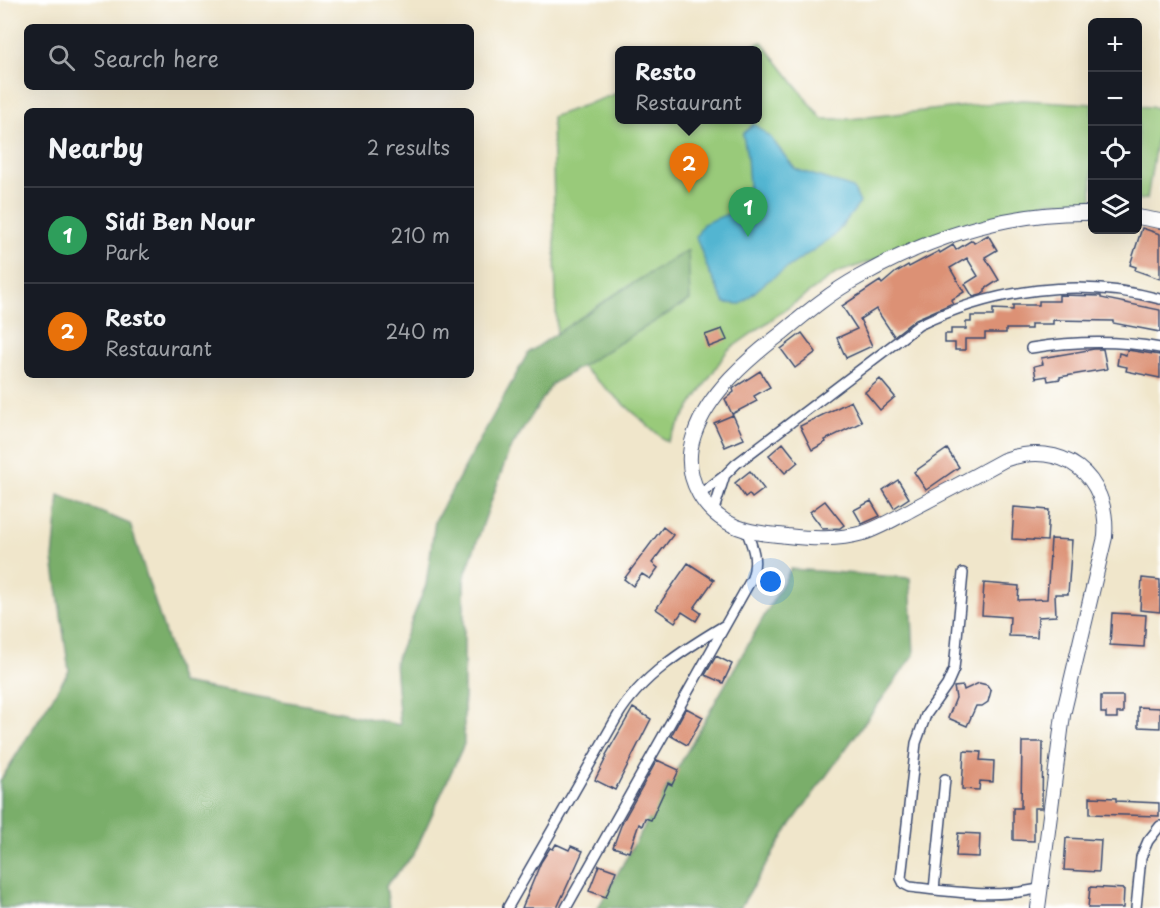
<!DOCTYPE html>
<html lang="en">
<head>
<meta charset="utf-8">
<style>
  :root { --surface:#171b24; --page:#20242c; --text:#f1f3f6; --muted:#9ea1a6; --line:#363941; --accent:#c8321e }
  body { margin:0; font-family:"Playpen Sans",sans-serif; background:var(--page); color:var(--text) }
  .controls { position:absolute; right:18px; top:18px; display:grid; overflow:hidden; border-radius:9px; box-shadow:0 6px 24px #0002 }
  .controls button { width:54px; height:54px; display:grid; place-items:center; padding:0; border:0; border-bottom:2px solid var(--line); background:var(--surface); color:var(--text); font:30px sans-serif }
  .you { position:absolute; left:771px; top:582px; width:21px; height:21px; margin:-15px; border:4px solid #fff; border-radius:50%; background:#1a73e8; box-shadow:0 0 0 9px #1a73e833 }
  .badge { display:grid; place-items:center; width:39px; height:39px; border-radius:50%; background:var(--accent); color:#fff; font-size:20px; font-weight:700 }
  .pin { position:absolute; translate:-50% -50px; filter:drop-shadow(0 2px 3px #0008) }
  .pin::after { content:''; position:absolute; top:32px; width:21px; height:18px; background:inherit; clip-path:polygon(0 0,100% 0,50% 100%) }
  .popup { position:absolute; left:615px; top:46px; width:147px; height:78px; box-sizing:border-box; display:grid; place-content:center; border-radius:9px; background:var(--surface); filter:drop-shadow(0 2px 4px #0005); font-size:20px; white-space:nowrap; color:var(--muted) }
  .popup b { font-size:22px; color:var(--text) }
  .popup::after { content:''; position:absolute; left:50%; top:100%; margin-left:-12px; border:12px solid transparent; border-top-color:var(--surface) }
  .list { margin:0; padding:0; list-style:none }
  h2 { display:flex; justify-content:space-between; align-items:center; height:78px; margin:0; padding:0 24px; font-size:26px }
  h2 small { font-size:20px; font-weight:400; color:var(--muted) }
  .list li { display:grid; grid-template-columns:39px 1fr auto; gap:18px; align-items:center; box-sizing:border-box; height:96px; padding:0 24px; border-top:2px solid var(--line) }
  .list b { display:block; font-size:22px; white-space:nowrap }
  .list p { margin:0; font-size:20px; white-space:nowrap; color:var(--muted) }
  .list em { font-size:20px; font-style:normal; color:var(--muted) }
  .icon { flex:none; width:33px; height:33px; fill:none; stroke:currentColor; stroke-width:2; stroke-linecap:round; stroke-linejoin:round }
  .map { position:relative; flex:none; width:1160px; height:908px; overflow:hidden }
  .search { position:absolute; background:var(--surface); box-shadow:0 6px 24px #0002; left:24px; top:24px; width:450px; height:66px; display:flex; align-items:center; gap:15px; box-sizing:border-box; padding:0 21px; border-radius:9px; color:var(--muted); font-size:22px }
  .panel { position:absolute; background:var(--surface); box-shadow:0 6px 24px #0002; left:24px; top:108px; width:450px; height:270px; border-radius:9px }
  .map>svg:first-child { display:block }
  .green { fill:#99ca7a; stroke:#5a7c6c; stroke-width:1.5 }
  .forest { fill:#7aae6a; stroke:#4a6e64; stroke-width:1.5 }
  .water { fill:#52b5d1; stroke:#367298; stroke-width:1.5 }
  .building { fill:#dc9175 }
  .lines { fill:none; stroke-linecap:round; stroke-linejoin:round }
  .street-casing { stroke:#3b4a6e; stroke-width:12 }
  .secondary-casing { stroke:#3b4a6e; stroke-width:16 }
  .street { stroke:#fff; stroke-width:9 }
  .secondary { stroke:#fff; stroke-width:14 }
</style>
</head>
<body>
<div class="map">
<svg width="1160" height="908" viewBox="0 0 1160 908">
  <rect width="100%" height="100%" fill="#fff"/>
  <filter id="ink" filterUnits="userSpaceOnUse"><feTurbulence type="fractalNoise" baseFrequency=".0167" numOctaves="2"/><feDisplacementMap in="SourceGraphic" scale="12" xChannelSelector="R" yChannelSelector="G"/><feConvolveMatrix kernelMatrix="1 2 1 2 8 2 1 2 1" color-interpolation-filters="sRGB"/></filter>
  <filter id="wash" filterUnits="userSpaceOnUse"><feTurbulence type="fractalNoise" baseFrequency=".008" numOctaves="4" result="noise"/><feDisplacementMap in="SourceGraphic" scale="24" xChannelSelector="R" yChannelSelector="G"/><feGaussianBlur stdDeviation="1.35" result="paint"/><feColorMatrix in="noise" values="0 0 0 0 0 0 0 0 0 0 0 0 0 0 0 0 0 1.4 0 .05"/><feComposite in="paint" operator="in"/></filter>
  <g filter="url(#wash)">
    <rect width="100%" height="100%" fill="#f0e6cb"/>
    <path class="green" d="M762,42L822,119H850L1022,100L1092,104V201L1046,202L837,273L727,351L667,442L557,345L552,117L620,92V119H758V50H738Z
      M1138,106L1160,108V118L1147,199L1138,200Z"/>
    <path class="forest" d="M688,250L690,300L552,384L509,451L464,578V744L414,854L386,886L389,908H0V781L69,671L53,559L59,495L130,524L181,683L311,706L400,725L395,662L426,585L435,521L528,353L617,293Z
      M791,569L910,578L914,655L789,827L740,908H598Z"/>
    <path class="water" d="M754,124L771,138L795,169L853,188L860,203L834,236L765,283L741,304L725,303L709,272L696,237L703,224L733,212L749,186L747,156L743,134Z"/>
    <g id="blocks">
      <path class="building" d="M1142,228L1160,234V279L1135,270L1136,267L1130,265Z
        M988,235L997,250L985,257L999,280L985,289V292L981,295L973,297L965,284L978,276L967,258L950,268L964,292L951,300L953,303L916,319L894,336L876,309L860,319L872,346L846,358L837,338L857,329L842,306L880,281L882,284L896,272L908,265L909,267L939,251L940,253L953,245L956,250L972,240L974,243Z
        M1059,295L1101,296V298L1160,310V332L1113,323V321L1053,320V324H1031V329H1006V333H985V339H965V350H955V343H945V334H951V329H966V322H971V316H993V309L1013,310V305H1039V301H1059Z
        M722,329L727,340L709,347L705,335Z
        M802,333L816,352L795,368L781,349Z
        M1094,349H1103L1107,369L1060,377V379L1048,381L1047,376L1036,378L1034,366L1043,364L1041,358Z
        M1127,350L1160,355V378L1126,371L1127,367L1117,365L1119,353L1126,355Z
        M760,371L770,387L754,396L757,401L732,414L725,399L734,392L733,389L735,387Z
        M880,379L895,397L880,410L865,392Z
        M851,401L862,422L825,440L826,442L812,450L800,426Z
        M733,415L744,439L725,447L714,423Z
        M783,443L798,462L785,473L769,455Z
        M947,449L959,467L926,490L914,472Z
        M750,471L764,489L752,498L749,494L745,497L735,483Z
        M898,480L909,498L894,508L883,490Z
        M825,501L844,525L840,528L823,529L810,512Z
        M871,501L880,516L862,524L854,510Z
        M1014,507L1049,510L1047,541L1012,539Z
        M663,527L673,535L652,563L658,568L650,579L642,574L633,586L624,579Z
        M1051,539L1072,540L1068,594H1055L1056,616L1038,617L1037,637L1009,636L1010,617L982,615L984,583L1019,586L1018,600L1047,599Z
        M688,563L714,580L694,608L701,613L696,621L682,612L675,622L656,609Z
        M1142,578L1160,580V612L1140,610Z
        M1112,613L1146,615L1144,647L1110,645Z
        M716,656L732,664L723,683L705,675Z
        M979,683L987,685L991,691L988,702L982,706H976L967,726L948,718L956,698L954,687L963,686L964,690Z
        M1101,696H1123V713H1117V718H1106V713H1101Z
        M1138,707L1160,708V728L1138,727Z
        M633,708L651,719L615,790L595,780L607,756L606,755Z
        M686,708L703,717L687,745L671,736Z
        M1022,742H1043L1042,806V808H1034V841L1013,840V808H1021Z
        M964,751L981,752L980,760L994,761L993,782L980,781L979,790L962,789Z
        M657,760L679,770L672,785L668,783L651,820L645,818L642,826L639,824L629,852L613,847L622,823Z
        M1090,797L1116,798V801L1159,803V816L1090,814Z
        M958,833L980,834L979,857L956,856Z
        M1066,838L1101,840L1099,872L1064,870Z
        M556,844L569,850L571,846L583,851L557,908H522L541,862L550,848L553,849Z
        M599,865L616,871L606,897L589,891Z
        M1090,887L1124,889L1123,908H1088Z"/>
    </g>
  </g>
  <g filter="url(#ink)">
    <use href="#blocks" fill-opacity="0" stroke="#3b4a6e" stroke-width="1.5"/>
    <g class="lines">
      <g class="street-casing">
        <path id="street" d="M1031,348C1076,341 1116,340 1160,348
          M699,495L724,476L736,464L919,325C994,289 1079,277 1160,299
          M713,513L724,478
          M963,573L954,669L947,685L926,715L916,743L901,878L904,884L910,887C953,892 999,899 1041,888
          M934,890L945,779
          M508,907L617,717C641,676 685,649 725,625
          M566,908L752,578C758,560 753,547 746,530
          M1136,908L1141,857L1148,841L1160,826"/>
      </g>
      <g class="secondary-casing">
        <path id="secondary" d="M1138,217L1160,221
          M1038,908L1063,715L1105,537C1110,475 1062,439 1004,460C975,476 945,492 916,507C899,516 882,527 863,533C837,540 813,539 787,536C773,534 759,534 746,530C704,518 680,477 694,435C708,393 748,359 782,333C806,313 831,292 859,277C930,237 1010,211 1092,213"/>
      </g>
      <use href="#street" class="street"/>
      <use href="#secondary" class="secondary"/>
    </g>
  </g>
</svg>
<div class="controls">
<button>+</button>
<button>−</button>
<button><svg class="icon" aria-label="locate" viewBox="0 0 24 24"><circle cx="12" cy="12" r="6"/><path d="M12 2v4M12 18v4M2 12h4M18 12h4"/></svg></button>
<button><svg class="icon" aria-label="layers" viewBox="0 0 24 24"><path d="M12 4l9 5-9 5-9-5zM3 14l9 5 9-5"/></svg></button>
</div>
<div class="you"></div>
<div class="pin badge" style="left:748px;top:237px;background:#2e9e5b">1</div>
<div class="pin badge" style="left:689px;top:193px;background:#e8710a">2</div>
<div class="popup"><b>Resto</b>Restaurant</div>
<div class="search"><svg class="icon" aria-label="search" viewBox="0 0 24 24"><circle cx="10" cy="10" r="6"/><path d="M15 15l6 6"/></svg>Search here</div>
<section class="panel">
<h2>Nearby<small>2 results</small></h2>
<ul class="list">
<li><span class="badge" style="background:#2e9e5b">1</span><div><b>Sidi Ben Nour</b><p>Park</p></div><em>210 m</em></li>
<li><span class="badge" style="background:#e8710a">2</span><div><b>Resto</b><p>Restaurant</p></div><em>240 m</em></li>
</ul>
</section>
</div>
</body>
</html>
